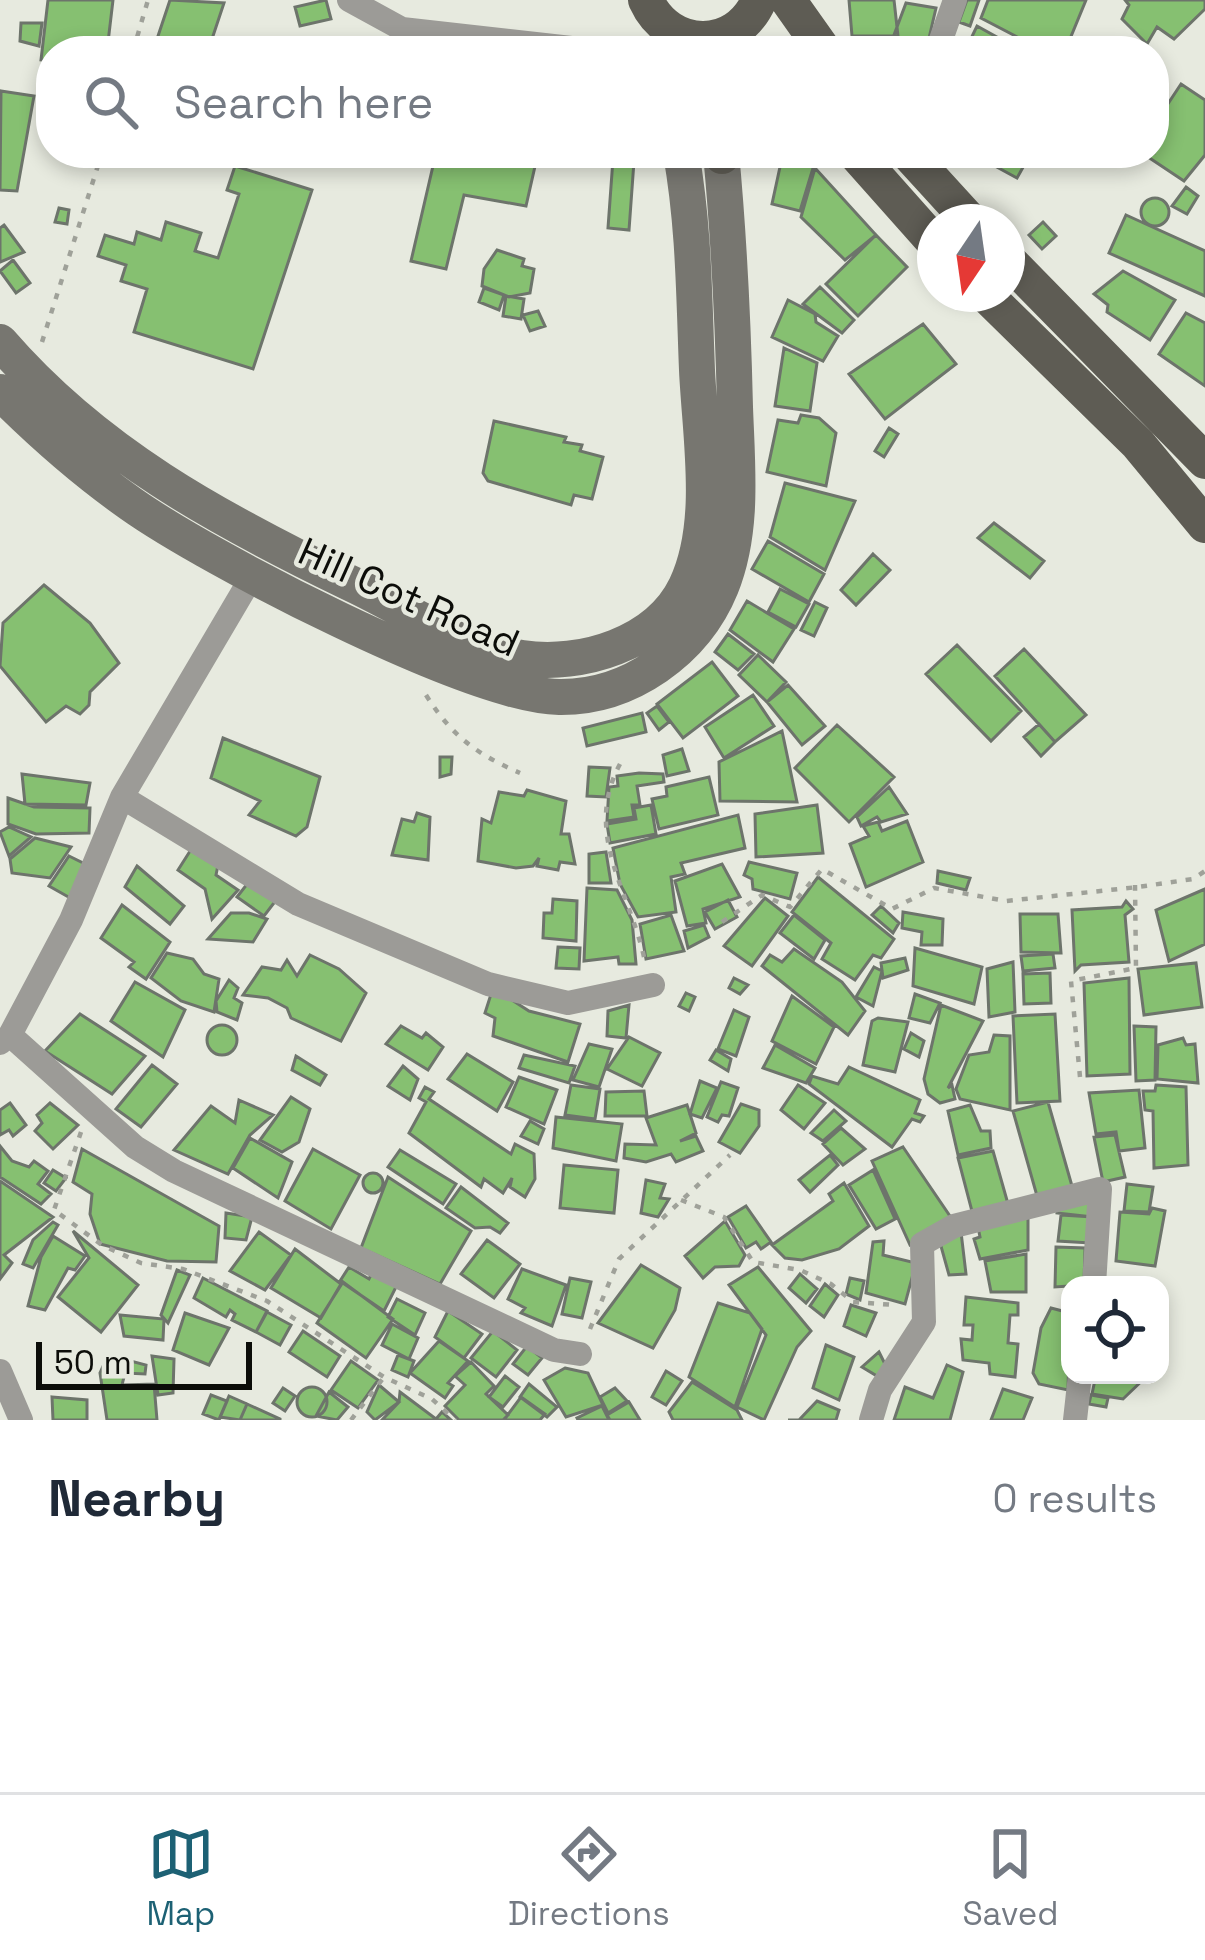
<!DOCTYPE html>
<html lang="en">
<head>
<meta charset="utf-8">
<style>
  :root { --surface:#fff; --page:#f6f6f7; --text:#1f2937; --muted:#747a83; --line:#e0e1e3; --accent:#1d6174 }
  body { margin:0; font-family:"Space Grotesk",sans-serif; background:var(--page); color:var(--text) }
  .controls { position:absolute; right:36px; bottom:36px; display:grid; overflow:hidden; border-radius:24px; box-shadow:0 6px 18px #0003 }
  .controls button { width:108px; height:108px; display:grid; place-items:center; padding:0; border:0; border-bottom:3px solid var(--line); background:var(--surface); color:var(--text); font:60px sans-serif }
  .compass { position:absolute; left:917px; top:204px; width:108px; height:108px; border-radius:50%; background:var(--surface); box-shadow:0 6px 18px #0003; rotate:193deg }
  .scale { position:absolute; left:36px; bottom:30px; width:216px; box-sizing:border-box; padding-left:12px; border:6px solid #0c0d09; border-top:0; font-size:33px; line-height:42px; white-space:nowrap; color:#0c0d09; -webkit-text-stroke:9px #e7eadf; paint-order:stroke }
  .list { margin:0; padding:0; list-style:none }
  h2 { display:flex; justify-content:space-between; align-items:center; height:156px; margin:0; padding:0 48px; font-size:51px }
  h2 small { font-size:39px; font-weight:400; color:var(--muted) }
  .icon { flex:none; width:66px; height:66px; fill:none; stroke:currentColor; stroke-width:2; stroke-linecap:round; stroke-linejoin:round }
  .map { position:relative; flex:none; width:1205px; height:1420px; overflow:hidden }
  .search { position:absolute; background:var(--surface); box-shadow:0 6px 18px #0003; left:36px; right:36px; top:36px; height:132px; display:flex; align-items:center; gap:30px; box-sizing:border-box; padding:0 42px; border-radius:48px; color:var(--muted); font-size:45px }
  .sheet { height:372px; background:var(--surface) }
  nav { display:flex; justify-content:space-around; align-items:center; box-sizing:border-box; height:168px; border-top:3px solid var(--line); background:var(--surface); font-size:33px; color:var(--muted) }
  nav a { display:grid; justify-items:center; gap:6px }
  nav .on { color:var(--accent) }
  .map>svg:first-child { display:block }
  .building { fill:#86c071; stroke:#6d746b; stroke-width:3 }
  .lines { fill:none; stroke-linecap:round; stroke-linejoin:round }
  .path { stroke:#9fa199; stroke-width:4.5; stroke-dasharray:6 9; stroke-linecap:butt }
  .street { stroke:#9c9b97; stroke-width:24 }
  .secondary { stroke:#777670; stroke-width:36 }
  .primary { stroke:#5e5c54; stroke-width:36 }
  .labels { text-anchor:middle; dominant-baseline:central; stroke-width:9; stroke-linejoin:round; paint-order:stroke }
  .street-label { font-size:39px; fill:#0c0d09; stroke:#e7eadf }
</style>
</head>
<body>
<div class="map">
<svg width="1205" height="1420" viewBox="0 0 1205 1420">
  <rect width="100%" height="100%" fill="#e7eadf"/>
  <path class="building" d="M48,0H113L107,51H51V61L41,60Z
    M170,0L224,3L208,51H153Z
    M326,0L331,19L300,26L295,7Z
    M849,0H894L898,36H852Z
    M967,0H979L970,26L959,22Z
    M988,0H1086L1065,51H1044L981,18Z
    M1125,0H1205V9L1174,39L1157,27L1147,44L1122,19L1129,5Z
    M906,3L936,8L926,51H888Z
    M21,23H42L39,46L20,41Z
    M977,26L1022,51H965Z
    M1181,84L1205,100V155L1184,181L1142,153H1154V125Z
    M1,91L34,96L17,191L0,190Z
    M436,153H538L526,206L464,195L446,269L411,261Z
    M783,153L817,155L800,211L772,204Z
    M971,153H1031L1017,178Z
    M613,159L634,161L629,230L608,228Z
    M235,166L312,190L253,369L134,332L147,289L121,281L126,265L98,256L105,235L134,244L137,232L161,240L166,222L201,233L195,251L218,258L239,194L227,190Z
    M815,168L876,235L845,260L801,217Z
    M1186,187L1198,196L1187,214L1172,206Z
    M1141 212a14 14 0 1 1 28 0a14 14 0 1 1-28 0Z
    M59,208L69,210L67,224L55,222Z
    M1126,215L1205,251V296L1109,253Z
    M1043,222L1056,236L1042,249L1029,235Z
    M4,225L24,252L0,262V228Z
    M876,235L907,267L858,316L826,284Z
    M497,250L524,259L522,266L534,269L530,293L509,297L482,286L484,269Z
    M13,260L30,283L16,293L0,271Z
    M1123,271L1175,300L1150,340L1107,312L1108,305L1094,294Z
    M820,287L854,320L842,333L803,304Z
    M484,288L504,295L499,310L479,302Z
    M506,296L524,299L521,319L503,316Z
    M788,300L815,314L816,322L838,336L823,361L772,337Z
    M538,311L545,326L530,331L523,315Z
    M1186,313L1205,323V386L1159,354Z
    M923,324L956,364L885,419L849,374Z
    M784,348L817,363L810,411L775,406Z
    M801,415L819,418L836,433L826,486L767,472L778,420L798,423Z
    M494,421L566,437L564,442L582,445L580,451L603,457L592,499L574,495L571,505L488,481L483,473Z
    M889,428L898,434L884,457L875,451Z
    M785,483L855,501L825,570L770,537Z
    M994,523L1044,561L1030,578L978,538Z
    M768,541L824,574L809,602L752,569Z
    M873,554L890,570L856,605L841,590Z
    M44,585L90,623L119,663L90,692L89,705L80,714L66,706L46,722L0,666L3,623Z
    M780,589L809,604L796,627L768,612Z
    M747,601L794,629L773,662L730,630Z
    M815,602L827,608L814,636L801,630Z
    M728,634L754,654L738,670L715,652Z
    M957,645L1021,711L991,741L926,674Z
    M1024,649L1086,715L1055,742L995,676Z
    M758,655L786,682L767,702L739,675Z
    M712,662L738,696L683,738L657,704Z
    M788,685L825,726L802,745L767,702Z
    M753,695L774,726L724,758L705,727Z
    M657,706L669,722L659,730L647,713Z
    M642,713L646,732L587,746L583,728Z
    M1039,724L1055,742L1041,756L1024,737Z
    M837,725L894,777L849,822L795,768Z
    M782,731L797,802L720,801L719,762Z
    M223,738L320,777L307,827L296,836L249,815L260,801L211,778Z
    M682,749L689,771L667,776L663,755Z
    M440,757H452L451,774L440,777Z
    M589,767L610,768L606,797L587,796Z
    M639,773L663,774L664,782L637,786L640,805H632L634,817L607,821L609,787L618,786L617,776Z
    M22,774L90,783L86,805L25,804Z
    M709,777L718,815L659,829L652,799L667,796L666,787Z
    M889,787L907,814L881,822L877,817L861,826L857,817Z
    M527,790L566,801L561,834H569L575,864L560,862L558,870L537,866L539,858L533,866L516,868L478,861L482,819L491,823L499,792L524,796Z
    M8,798L34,807L90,808L89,833L36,834L8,824Z
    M651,805L656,834L610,843L607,824L636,819L634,808Z
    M817,805L823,853L756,857L755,814Z
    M417,813L430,817L428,860L392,855L402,819L414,822Z
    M738,815L745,848L681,863L685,874L671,877L676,912L638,917L620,884L613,848Z
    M907,821L923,862L866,887L850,844L869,836L863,826L878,822L882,831Z
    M9,827L31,837L9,856L0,832Z
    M35,838L71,847L50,878L12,873L10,859Z
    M192,848L218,865L216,875L238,890L212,919L205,889L178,870Z
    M606,852L611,883H589V854Z
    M69,856L89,866L72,899L49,886Z
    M749,862L797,873L790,899L753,889L752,879L744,875Z
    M722,864L740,897L703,909L706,923L687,926L675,881Z
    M137,866L184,906L170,924L125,887Z
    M938,871L970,878L966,890L937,883Z
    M818,877L894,939L881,958L873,955L855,980L822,959L831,943L792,912Z
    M251,879L277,899L264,916L237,897Z
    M587,888L617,890L632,920L636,964H619L618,957L584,961Z
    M1205,889V944L1169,961L1156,910Z
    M765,898L788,916L752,966L724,946Z
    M553,899L577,901L576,941L543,938L544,913H552Z
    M728,900L737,917L715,929L705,912Z
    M1126,901L1133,909L1125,915L1129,962L1081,965L1075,971L1072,910L1122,907Z
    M122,905L170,942L146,979L129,967L134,962L101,938Z
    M881,906L899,923L893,933L872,915Z
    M903,912L943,919L942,945H921L922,932L902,928Z
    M231,913H249L267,919L253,942L208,939Z
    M1020,914H1058L1061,953L1021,952Z
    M671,915L684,951L646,959L640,924Z
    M794,915L825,940L814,959L780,933Z
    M704,925L709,937L688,948L684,931Z
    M558,947L580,948L579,969L556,968Z
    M915,948L982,967L974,1004L913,986Z
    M794,949L842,982L865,1011L848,1035L762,966L770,955L782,962Z
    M167,953L193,959L204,974L219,979L214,1012L181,1001L151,978Z
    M1053,954L1055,968L1023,971L1021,956Z
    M310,955L339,969L366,993L341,1041L291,1018L287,1008L268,998L243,995L262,967L281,970L287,960L297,976Z
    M905,958L908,970L883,978L881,963Z
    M1013,962L1015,1012L989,1017L987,969Z
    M1196,963L1202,1007L1144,1015L1138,969Z
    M874,967L882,971L873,1006L856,997Z
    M1050,973L1051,1003L1024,1004L1023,974Z
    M734,978L748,985L740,994L729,988Z
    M1129,978L1130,1074L1087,1076L1084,983Z
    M229,980L238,988L234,998L242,1003L237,1020L217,1012L216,1001Z
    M135,982L185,1010L163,1057L111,1021Z
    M493,988L529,1011L580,1024L568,1062L493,1036L495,1018L485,1013Z
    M686,993L695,997L689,1011L679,1006Z
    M915,994L940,1003L930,1023L909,1018Z
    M792,996L834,1027L816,1064L772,1041Z
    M629,1005L626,1038L607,1036L608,1011Z
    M941,1005L983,1021L948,1088L952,1085L955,1099L940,1103L928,1094L924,1079Z
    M734,1010L749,1017L736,1056L718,1049Z
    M80,1014L145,1056L112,1094L45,1051Z
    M1055,1014L1060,1101L1017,1103L1013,1016Z
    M878,1018L908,1022L895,1072L863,1065L872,1021Z
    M207 1040a15 15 0 1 1 30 0a15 15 0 1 1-30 0Z
    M401,1026L422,1038L426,1033L443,1047L428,1070L386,1044Z
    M1134,1026L1156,1027L1155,1080L1136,1081Z
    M911,1033L924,1041L919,1057L904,1049Z
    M994,1035L1010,1036V1110L960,1099L956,1089L969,1055L989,1052Z
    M629,1037L660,1053L642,1086L607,1069Z
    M1183,1038L1186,1045L1195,1044L1198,1083L1157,1079L1158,1045Z
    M589,1044L612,1049L599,1087L573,1080Z
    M775,1045L815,1068L806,1083L763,1068Z
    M716,1050L731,1059L728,1071L710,1060Z
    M467,1054L513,1082L497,1111L448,1079Z
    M524,1055L575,1066L569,1083L519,1068Z
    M296,1056L326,1075L320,1085L292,1070Z
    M152,1065L177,1084L141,1127L116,1109Z
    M403,1066L418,1079L410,1100L388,1086Z
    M849,1067L920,1100L915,1113L924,1116L920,1122L912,1119L892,1147L809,1084L812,1076L838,1084Z
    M519,1077L557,1090L544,1124L506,1107Z
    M700,1081L717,1088L702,1118L690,1114Z
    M721,1082L738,1088L729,1116L722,1115L718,1122L707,1117Z
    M571,1085L600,1089L595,1119L565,1115Z
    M798,1085L825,1103L804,1129L781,1110Z
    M1156,1085L1186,1087L1188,1165L1154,1168L1153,1111L1145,1110L1143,1091H1155Z
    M425,1087L434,1092L429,1099L511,1154L515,1144L534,1154L535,1179L525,1197L510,1187L512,1178L503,1193L484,1179L481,1187L409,1133L426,1102L419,1098Z
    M1139,1090L1145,1148L1119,1151L1116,1132L1096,1134L1089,1093Z
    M644,1091L647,1116H605L606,1092Z
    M291,1097L310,1109L299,1142L282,1152L260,1140Z
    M239,1100L273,1115L250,1135L228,1174L174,1150L211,1106L235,1123Z
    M1048,1102L1072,1186L1037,1196L1013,1111Z
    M10,1103L26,1125L13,1136L9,1130L0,1135V1110Z
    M50,1103L78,1125L53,1149L35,1131L42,1123L37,1115Z
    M741,1104L759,1110V1126L740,1153L719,1142Z
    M687,1105L696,1133L680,1141L696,1136L703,1151L676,1162L671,1154L646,1162L624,1158L625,1144L656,1145L646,1118Z
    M970,1105L981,1131H990L991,1148L958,1155L948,1111Z
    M834,1110L846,1121L823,1141L811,1133Z
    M556,1117L622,1124L616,1161L553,1148Z
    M530,1121L544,1129L538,1144L521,1136Z
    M841,1128L865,1149L843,1165L823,1144Z
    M1115,1135L1125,1177L1103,1182L1094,1137Z
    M250,1138L292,1162L278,1198L233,1168Z
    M0,1146L12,1161L29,1167L34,1161L48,1171L38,1184L51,1194L41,1204L0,1177Z
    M903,1147L954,1222L910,1245L872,1161Z
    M82,1149L219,1226L216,1262L167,1261L100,1244L90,1214L92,1194L73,1182Z
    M313,1149L360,1175L331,1229L285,1201Z
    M400,1150L456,1184L443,1204L388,1167Z
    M993,1151L1010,1211L974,1219L958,1158Z
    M830,1155L838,1165L810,1192L799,1180Z
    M564,1165L618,1170L614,1213L560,1208Z
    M53,1170L66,1178L56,1191L44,1183Z
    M873,1170L895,1219L876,1229L849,1185Z
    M363 1183a10 10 0 1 1 20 0a10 10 0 1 1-20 0Z
    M388,1177L471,1231L440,1284L361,1248Z
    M646,1180L665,1184L660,1198L669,1199L658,1217L641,1213Z
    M0,1181L53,1217L4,1255L12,1263L0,1279Z
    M844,1183L869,1226L839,1249L802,1260L785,1258L772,1245L833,1201L829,1194Z
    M1127,1184L1153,1187L1149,1212L1124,1211Z
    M461,1187L508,1223L500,1233L490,1227L475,1228L446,1208Z
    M1059,1195L1094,1197L1093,1217L1057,1213Z
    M746,1206L771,1242L761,1249L756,1242L746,1248L728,1217Z
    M1152,1208L1165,1211L1155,1266L1116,1261L1120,1212L1149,1214Z
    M226,1213L252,1217L246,1240L225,1238Z
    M1061,1215L1093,1217L1090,1243L1058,1241Z
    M1028,1217V1250L980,1259L974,1239L980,1237L977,1222Z
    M725,1221L745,1255L739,1266L715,1267L703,1278L685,1256Z
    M53,1222L58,1225L33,1268L23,1264L33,1240Z
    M73,1231L138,1285L101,1332L58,1297L89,1258Z
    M259,1232L291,1255L265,1290L230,1271Z
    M961,1232L966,1274L949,1275L939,1239Z
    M53,1236L85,1256L75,1270L68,1268L45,1310L28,1306L41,1257Z
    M487,1240L520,1264L494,1298L461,1274Z
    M884,1241L883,1255L916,1263L905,1304L866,1293L873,1242Z
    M1056,1247L1085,1248L1084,1285L1055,1287Z
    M295,1249L341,1284L321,1318L271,1288Z
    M1026,1254V1292H991L985,1261Z
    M641,1265L680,1288L675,1310L653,1348L598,1323Z
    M349,1267L369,1279L373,1271L398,1283L384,1311L340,1281Z
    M758,1267L811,1331L797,1347L764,1420L737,1407L766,1335L729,1285Z
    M522,1269L566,1285L552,1326L521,1313L525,1308L508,1299Z
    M177,1270L190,1275L168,1323L161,1315Z
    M800,1274L817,1289L806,1303L789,1288Z
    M203,1278L267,1311L256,1332L232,1320L235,1314L230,1310L226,1317L194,1298Z
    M570,1278L591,1282L582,1318L562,1314Z
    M850,1278L864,1281L860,1300L846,1294Z
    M343,1282L393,1319L366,1358L317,1323Z
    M825,1284L838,1295L824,1317L810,1306Z
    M966,1297L1018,1303V1315H1010L1008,1343L1018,1344L1015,1377L990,1374L989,1363L963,1360L961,1339L972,1340L973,1325H964Z
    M397,1299L425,1313L415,1335L388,1317Z
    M718,1303L750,1313L762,1329L735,1407L689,1377Z
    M851,1305L876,1313L866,1336L844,1326Z
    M1051,1308L1070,1313L1068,1390L1039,1384L1033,1373L1041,1328Z
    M448,1311L482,1334L464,1358L435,1337Z
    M267,1312L291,1325L280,1345L256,1332Z
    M185,1313L229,1328L209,1365L173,1350Z
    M120,1315L164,1319L163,1340L124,1336Z
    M392,1324L418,1338L409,1359L382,1345Z
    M303,1331L340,1356L327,1377L289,1352Z
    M493,1331L517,1350L496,1377L471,1358Z
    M439,1341L468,1361L448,1383L453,1386L445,1398L410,1373Z
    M826,1345L854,1357L839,1400L813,1388Z
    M527,1346L542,1358L528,1375L513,1364Z
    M879,1352L886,1366L877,1376L862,1367Z
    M108,1355L146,1365L145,1374L125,1373L122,1385L154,1384L157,1420H107L100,1373Z
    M398,1355L414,1361L408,1377L392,1370Z
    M152,1356L174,1359L173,1393L158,1395Z
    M351,1361L378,1380L358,1408L331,1390Z
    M471,1362L494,1386L486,1394L508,1415L503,1420H459L445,1406L465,1385L455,1376Z
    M947,1365L963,1372L950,1420H894L905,1387L933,1398Z
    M565,1368L588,1373L603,1405L566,1417L544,1380Z
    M666,1371L682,1381L666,1405L652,1397Z
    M1096,1375H1148L1123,1399L1092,1394Z
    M505,1376L519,1387L503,1407L489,1397Z
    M692,1382L737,1410L742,1420H673L669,1412Z
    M529,1384L557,1407L547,1417L520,1397Z
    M379,1385L399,1402L375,1420L367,1412Z
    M297 1402a15 15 0 1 1 30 0a15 15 0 1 1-30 0Z
    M283,1388L295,1396L285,1411L273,1403Z
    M615,1388L627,1401L608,1413L600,1397Z
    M1003,1389L1032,1398L1023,1420H991Z
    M329,1392L348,1407L337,1420L316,1416Z
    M400,1392L436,1419L442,1412L451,1420H382L399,1402Z
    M211,1395L227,1401L219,1420L203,1414Z
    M1091,1395L1108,1398L1106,1407L1089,1404Z
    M229,1396L247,1404L240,1420L220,1417Z
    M52,1397L87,1400V1420H53Z
    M521,1397L545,1414L540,1420H504Z
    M817,1401L839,1410L836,1420H788H799Z
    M629,1402L640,1420H610L607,1415Z
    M247,1404L280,1419V1420H240Z
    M602,1406L609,1420H578L577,1418Z"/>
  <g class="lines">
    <path class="path" d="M133,51L148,0
      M42,342L102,153
      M426,695C451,735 476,754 520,773
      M620,764C583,833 629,890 644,957
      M722,922L762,895L790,907L822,869L892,909L934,888L1006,901L1138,887L1193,879L1205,871
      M1080,1077L1071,981L1136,968L1135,885
      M81,1132L54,1210L102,1245L141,1263L183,1269L267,1301L384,1377L432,1399L455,1420
      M681,1200L724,1217L753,1262L800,1270L831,1284L853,1302L895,1305
      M590,1329L619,1259L730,1155
      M351,1420L384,1377"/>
    <path class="street" d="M349,0L402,29L598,51
      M937,51L955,0
      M122,797L298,904L488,984L568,1003L653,985
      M10,1035L135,1147L174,1171L554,1350L580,1354
      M0,1043L10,1035L71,920L122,797L254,573
      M0,1371L21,1420
      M871,1420L880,1390L924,1322L922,1244L954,1226L1100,1189L1094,1285
      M1075,1420L1080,1375"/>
    <path class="secondary" d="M0,342C96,453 218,519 348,582C402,607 463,649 522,658C581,667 658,644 686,586C716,523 700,437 697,370C694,296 694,226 681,153
      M0,392C40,432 84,471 131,504C207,558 472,696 559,697C629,698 695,651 721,587C744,530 737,466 735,407C733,322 729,238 721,153"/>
    <path class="primary" d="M646,0C669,51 736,53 759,0
      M788,0L824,51
      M855,153L935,243
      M908,153L971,222
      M722,156L725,153
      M1007,259L1205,461
      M985,294L1138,444L1205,525"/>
  </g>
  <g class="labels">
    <g class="street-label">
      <text transform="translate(409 597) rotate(24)">Hill Cot Road</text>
    </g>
  </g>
</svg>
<div class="controls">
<button><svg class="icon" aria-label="locate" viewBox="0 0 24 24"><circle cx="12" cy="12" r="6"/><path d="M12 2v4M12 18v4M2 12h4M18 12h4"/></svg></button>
</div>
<svg class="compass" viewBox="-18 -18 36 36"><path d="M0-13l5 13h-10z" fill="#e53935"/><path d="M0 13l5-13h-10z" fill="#747a83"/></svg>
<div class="scale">50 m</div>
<div class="search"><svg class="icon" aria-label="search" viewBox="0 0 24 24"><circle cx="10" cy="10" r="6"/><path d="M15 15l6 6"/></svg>Search here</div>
</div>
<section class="sheet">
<h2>Nearby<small>0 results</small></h2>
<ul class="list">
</ul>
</section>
<nav>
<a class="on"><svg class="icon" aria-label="map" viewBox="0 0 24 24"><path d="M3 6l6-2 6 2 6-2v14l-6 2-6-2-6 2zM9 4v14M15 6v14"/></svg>Map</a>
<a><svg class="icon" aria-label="directions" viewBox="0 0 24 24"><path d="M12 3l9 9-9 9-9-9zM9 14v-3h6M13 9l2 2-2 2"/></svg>Directions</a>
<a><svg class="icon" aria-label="saved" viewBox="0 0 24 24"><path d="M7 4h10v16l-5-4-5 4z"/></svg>Saved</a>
</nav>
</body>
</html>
